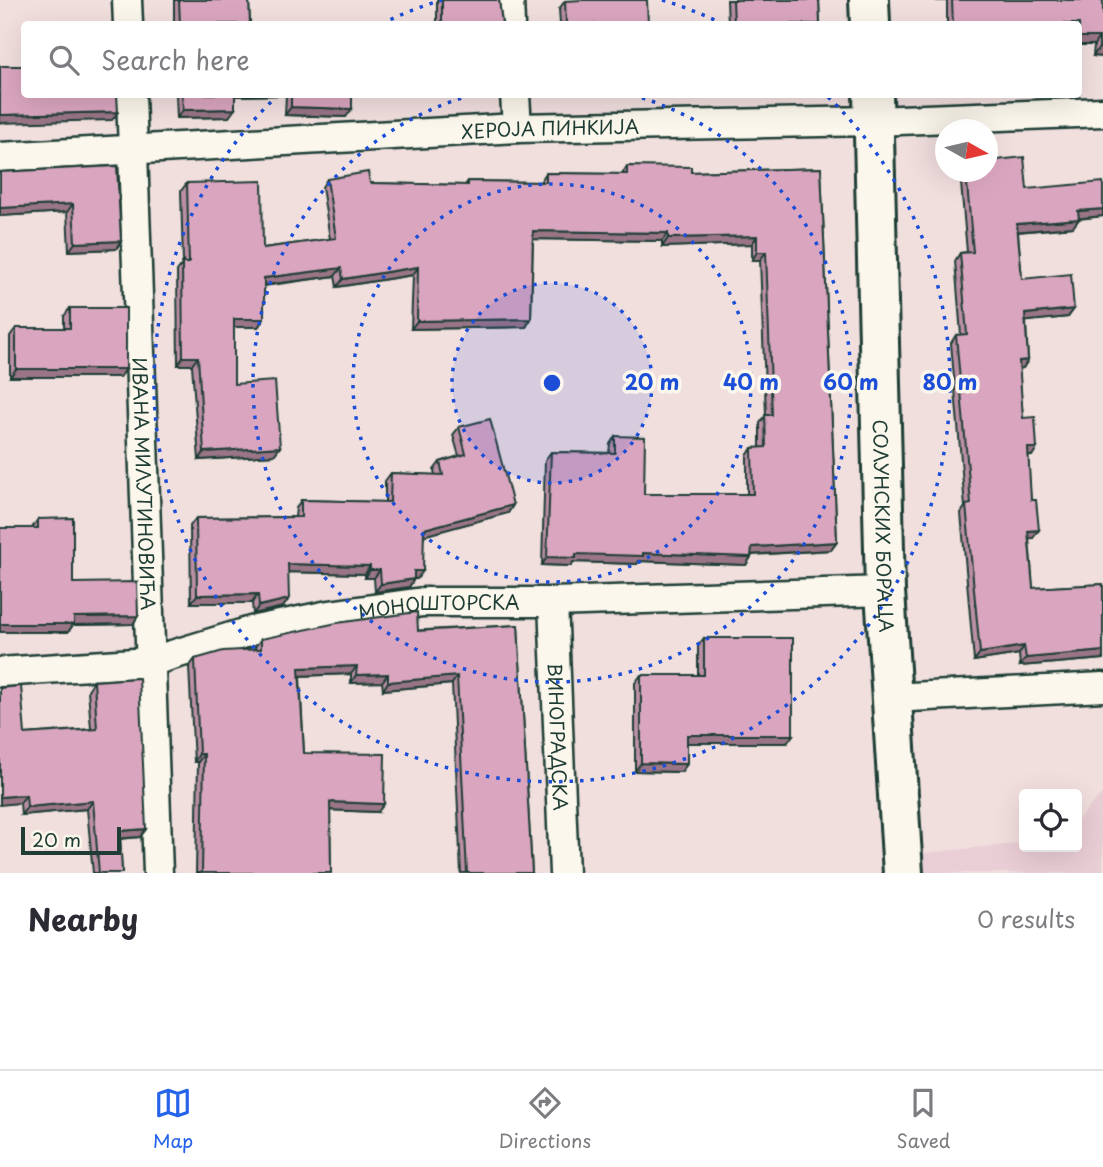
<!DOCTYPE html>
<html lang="en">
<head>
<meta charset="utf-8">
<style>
  :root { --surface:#fff; --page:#f2f2f3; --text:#2b2b33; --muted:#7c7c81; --line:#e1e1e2; --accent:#2563eb }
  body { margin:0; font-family:"Playpen Sans",sans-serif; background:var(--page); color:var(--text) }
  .controls { position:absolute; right:21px; bottom:21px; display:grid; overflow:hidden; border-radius:7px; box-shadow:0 7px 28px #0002 }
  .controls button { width:63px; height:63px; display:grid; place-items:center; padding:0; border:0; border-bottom:2px solid var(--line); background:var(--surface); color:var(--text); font:35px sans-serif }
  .compass { position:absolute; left:935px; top:119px; width:63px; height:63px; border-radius:50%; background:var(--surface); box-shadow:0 7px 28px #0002; rotate:98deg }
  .scale { position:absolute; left:21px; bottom:18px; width:100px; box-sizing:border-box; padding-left:7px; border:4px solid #1f3d34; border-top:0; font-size:19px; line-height:24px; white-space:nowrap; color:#1f3d34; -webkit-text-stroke:5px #fbf7ec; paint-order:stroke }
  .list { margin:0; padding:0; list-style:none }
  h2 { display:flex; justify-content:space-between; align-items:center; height:91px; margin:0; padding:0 28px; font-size:30px }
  h2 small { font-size:23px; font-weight:400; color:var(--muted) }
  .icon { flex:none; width:38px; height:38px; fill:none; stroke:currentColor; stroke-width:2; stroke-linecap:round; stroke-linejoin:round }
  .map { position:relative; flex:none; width:1103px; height:873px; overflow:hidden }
  .search { position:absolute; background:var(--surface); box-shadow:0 7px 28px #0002; left:21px; right:21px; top:21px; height:77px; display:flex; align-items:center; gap:18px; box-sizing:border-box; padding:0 24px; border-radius:7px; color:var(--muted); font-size:26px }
  .sheet { height:196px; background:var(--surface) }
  nav { display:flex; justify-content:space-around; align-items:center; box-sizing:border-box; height:98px; border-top:2px solid var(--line); background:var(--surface); font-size:19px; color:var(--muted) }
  nav a { display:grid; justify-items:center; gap:4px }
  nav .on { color:var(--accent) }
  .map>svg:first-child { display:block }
  .built { fill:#eaced5 }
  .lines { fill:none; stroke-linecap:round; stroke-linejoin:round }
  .street-casing { stroke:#1f3d34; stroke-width:33 }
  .secondary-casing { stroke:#1f3d34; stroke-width:44 }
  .street { stroke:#fbf7ec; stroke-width:28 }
  .secondary { stroke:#fbf7ec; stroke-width:38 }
  .wall { fill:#bb8fa4; stroke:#1f3d34; stroke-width:2 }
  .shaded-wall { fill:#997486; stroke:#1f3d34; stroke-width:2 }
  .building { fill:#daa6bf; stroke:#1f3d34; stroke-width:2 }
  .ring { fill:none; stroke:#1d4ed8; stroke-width:3.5; stroke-dasharray:3.5 7 }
  .labels { text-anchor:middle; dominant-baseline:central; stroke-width:7; stroke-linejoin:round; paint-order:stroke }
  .street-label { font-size:19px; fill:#1f3d34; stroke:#fbf7ec }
  .centre { fill:#1d4ed8; stroke:#fbf7ec; stroke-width:3.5 }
  .ring-label { font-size:21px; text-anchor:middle; font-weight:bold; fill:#1d4ed8; stroke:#fbf7ec; stroke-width:7; stroke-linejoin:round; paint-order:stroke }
</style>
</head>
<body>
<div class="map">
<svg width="1103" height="873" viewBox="0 0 1103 873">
  <rect width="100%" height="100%" fill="#f1dfde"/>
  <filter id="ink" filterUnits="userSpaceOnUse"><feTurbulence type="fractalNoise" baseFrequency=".0143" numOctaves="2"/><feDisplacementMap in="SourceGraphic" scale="14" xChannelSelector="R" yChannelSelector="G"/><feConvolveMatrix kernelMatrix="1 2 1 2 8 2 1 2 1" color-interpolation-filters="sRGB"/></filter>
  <g filter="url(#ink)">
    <path class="built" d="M1103,792V873H925L924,853L1024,843V847H1077V821Z"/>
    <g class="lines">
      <g class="street-casing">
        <g id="street">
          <path d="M127,0L128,24"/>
          <path d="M509,0L510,24"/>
          <path id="s1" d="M131,94L158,873"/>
          <path d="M515,94L517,128"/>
          <path id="s2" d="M0,157L517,128L874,121L1103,112"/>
          <path id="s3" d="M553,602L564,873"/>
          <path id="s4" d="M0,672L149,662L251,631L329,615L423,602H553L885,591"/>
          <path d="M891,698L1103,687"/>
        </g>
      </g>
      <g class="secondary-casing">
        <g id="secondary">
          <path d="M869,0L870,24"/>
          <path id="s5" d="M873,94L885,591L903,873"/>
        </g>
      </g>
      <use href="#street" class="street"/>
      <use href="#secondary" class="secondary"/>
    </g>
    <path class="wall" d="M174,0H249L250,24H174Z
      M437,0H499L502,24H437Z
      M727,0H819L820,24H728Z
      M937,0H1103V57L1093,56L1094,45H1079V24H947V1H937Z
      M565,1L648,24H560L559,9Z
      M176,94H352L346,117L285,115L286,95L235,96L229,117L177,118Z
      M117,166L121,241L116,249L69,251L67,212L0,216V172Z
      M627,166L691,172L821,168L837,542L831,550L752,555L751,557L746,565L639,561L637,564L573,562L571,566L542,565L545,460L551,452L609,453L610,444L615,436L644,494H747V456L752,448H760V423L766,415L760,260H752V244L662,247V241L533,239L531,319L526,327L411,329L413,275L337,287L335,276L264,286V319L258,327H234V384L280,447L274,455L199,460L192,365H178L177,271L183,263L181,191L187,183L263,248L330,239L322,187L327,179L370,183L465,185L468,181L540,182L546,173L622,174Z
      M960,172H988L1027,189L1103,216L1079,219L1073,227L1018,232L1022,279L1074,309L1068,317L1026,321L1028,360L1023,368L1019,369L1023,418L1032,456H1028L1033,538H1029L1033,588L1103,584V659L1020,666L1019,654L974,661L961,513L965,507L951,343L956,335H961L955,261L960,253L967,252Z
      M70,308L126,369L120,377H10V336L16,328H64V316Z
      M459,427L513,505L508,513L424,535L417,579H414L409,587L375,592L374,578H365V574L288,572L283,607L253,614L252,603H191L190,526L196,518L295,517L296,508L301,500L385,502V481L391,473L435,475L434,470L440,462L459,456L453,435Z
      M38,519L73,583L138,616L133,624L73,625L68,632H0V528H32Z
      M518,625L532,873H461L452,684L383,690L382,682L351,683V674L300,676L304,753L378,812L330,810L331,873H196L198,762H194L189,667L195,659L255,649V647L261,639Z
      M704,638L787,743H687V764L681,772L635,771V683L641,675H698V646Z
      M94,681L146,829L140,837L120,839L122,873H93L87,809L21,815L20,803L25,734L91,729L88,690Z"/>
    <path class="shaded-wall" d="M1079,37H1099L1094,45H1079Z
      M1099,48H1103V57L1093,56Z
      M230,94L286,95L229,96Z
      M291,107L352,109L346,117L285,115Z
      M235,109L229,117L177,118L183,110Z
      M118,112L112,120L0,123V115Z
      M73,204L67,212L0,216V208Z
      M1103,209V216L1073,219L1078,211Z
      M1079,219L1073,227L1012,232L1017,224Z
      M533,231L668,233L662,241L527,239Z
      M757,236L752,244L662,247L668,238Z
      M121,241L116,249L69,251L75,243Z
      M757,252H766L760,260H752Z
      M418,267L413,275L337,287L343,279Z
      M341,268L335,276L258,286L264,278Z
      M1074,309L1068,317L1020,322L1025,314Z
      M234,319H264L258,327H228Z
      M531,319L526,327L411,329L417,321Z
      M183,357H198L192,365H178Z
      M1028,360L1023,368L1013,369L1019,361Z
      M16,369H126L120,377H10Z
      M280,447L274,455L199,460L204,452Z
      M1028,448H1037L1032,456H1022Z
      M513,505L508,513L419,537L424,529Z
      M1039,530L1033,538L1023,539L1028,531Z
      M837,542L831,550L746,555L752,547Z
      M643,553L751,557L746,565L639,561L637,564L573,562L571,566L542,565L547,557L576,554Z
      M288,564L370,566L365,574L283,572Z
      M370,570H380L374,578H365Z
      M414,571H423L417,579H408Z
      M414,579L409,587L375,592L381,584Z
      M258,594L252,603H191L197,595Z
      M289,599L283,607L253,614L259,606Z
      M138,616L133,624L73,625L68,632H0V624L74,617Z
      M1024,646L1019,654L974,661L980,653Z
      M1103,651V659L1020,666L1026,658Z
      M357,666L351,674L294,676L299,668Z
      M388,674L382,682L351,683L356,675Z
      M457,676L452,684L383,690L388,682Z
      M687,735H793L787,743H681Z
      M199,754H204L198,762H194Z
      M641,763L687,764L681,772L635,771Z
      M26,795L20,803L0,805V797Z
      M93,801L87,809L21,815L27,807Z
      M330,802L384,804L378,812L324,810Z
      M146,829L140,837L114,839L120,831Z"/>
    <path class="building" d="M179,0H249L250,24H180Z
      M442,0H499L502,24H442Z
      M582,0H647L648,24H566L565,1Z
      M733,0H819L820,24H734Z
      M952,0H1103V48H1099V37H1079V24H953Z
      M0,66H24V94H117L118,112L0,115Z
      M182,94H235V109L183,110Z
      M291,94H352V109L291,107Z
      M1024,157L1027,189L1103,182V209L1078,211L1079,219L1017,224L1022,279L1071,274L1074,309L1025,314L1028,360L1019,361L1023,418L1035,417L1037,448H1028L1031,500H1036L1039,530L1028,531L1033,588L1103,584V651L1026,658L1024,646L980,653L966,505L971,504L956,335L967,334L960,253L973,252L966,172H988V161Z
      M117,166L121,241L75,243L73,204L0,208V172Z
      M627,166L691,167V172L821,168L837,542L752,547L751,557L643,553V556L576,554V558L547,557L551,452L615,453V436L645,437L644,494H753L752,448L766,447L765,415H772L766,252H757V236L668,238V233L533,231L531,319L417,321L418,267L343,279L341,268L264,278V319H234V384L275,381L280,447L204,452L198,357H183L182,263H189L187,183L262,181L263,248L336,238L327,179L368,172L370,183L468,185V181L546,182V173L627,174Z
      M70,308H126V369H16V328H70Z
      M490,419L513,505L424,529L423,571H414V579L381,584L380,570H370V566L288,564L289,599L259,606L258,594L197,595L196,518L301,517V500L390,502L391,473L443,475L440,462L466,454L459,427Z
      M73,518V583L137,582L138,616L74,617V624H0V528H38V519Z
      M417,612L418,631L518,625L532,873H467L457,676L388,682V674L356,675L357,666L299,668L304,753L385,754L384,804L330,802L331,873H202L204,754H199L195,659L223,651L261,649V639L337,623Z
      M704,638H793V735H687V764L641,763V675H704Z
      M139,678L146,829L120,831L122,873H99L93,801L27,807L26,795L0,797V688L21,686L25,734L97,729L94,681Z"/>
  </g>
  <circle cx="552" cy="383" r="100" fill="#1d4ed8" fill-opacity=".12"/>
  <g class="ring">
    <circle cx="552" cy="383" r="100"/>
    <circle cx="552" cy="383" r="199"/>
    <path d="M632 95A299 299 0 1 1 472 95"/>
    <path d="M381 24A398 398 0 0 1 442 0M662 0A398 398 0 0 1 723 24M828 97A398 398 0 1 1 276 97"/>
  </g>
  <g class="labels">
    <g class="street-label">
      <text stroke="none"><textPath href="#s2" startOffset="551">ХЕРОЈА ПИНКИЈА</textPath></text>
      <text stroke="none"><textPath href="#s1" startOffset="390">ИВАНА МИЛУТИНОВИЋА</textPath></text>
      <text stroke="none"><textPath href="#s5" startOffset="432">СОЛУНСКИХ БОРАЦА</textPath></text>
      <text stroke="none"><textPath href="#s4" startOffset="446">МОНОШТОРСКА</textPath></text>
      <text stroke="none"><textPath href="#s3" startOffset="135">ВИНОГРАДСКА</textPath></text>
    </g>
  </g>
  <circle cx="552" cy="383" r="10" class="centre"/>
  <g class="ring-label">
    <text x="652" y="390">20 m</text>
    <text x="751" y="390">40 m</text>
    <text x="851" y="390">60 m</text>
    <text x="950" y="390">80 m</text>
  </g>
</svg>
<div class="controls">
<button><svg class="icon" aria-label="locate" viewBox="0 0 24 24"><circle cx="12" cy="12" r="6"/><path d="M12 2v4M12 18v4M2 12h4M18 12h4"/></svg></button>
</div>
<svg class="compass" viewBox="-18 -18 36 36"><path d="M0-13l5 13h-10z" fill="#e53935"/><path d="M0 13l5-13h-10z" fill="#7c7c81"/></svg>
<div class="scale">20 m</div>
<div class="search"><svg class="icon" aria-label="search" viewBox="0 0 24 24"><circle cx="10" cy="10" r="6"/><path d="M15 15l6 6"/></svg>Search here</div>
</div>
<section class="sheet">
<h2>Nearby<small>0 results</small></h2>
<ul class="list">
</ul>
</section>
<nav>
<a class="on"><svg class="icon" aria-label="map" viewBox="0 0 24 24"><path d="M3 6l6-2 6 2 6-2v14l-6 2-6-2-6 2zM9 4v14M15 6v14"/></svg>Map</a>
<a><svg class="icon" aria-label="directions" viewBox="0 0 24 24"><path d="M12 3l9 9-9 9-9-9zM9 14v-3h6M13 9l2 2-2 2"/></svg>Directions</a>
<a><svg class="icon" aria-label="saved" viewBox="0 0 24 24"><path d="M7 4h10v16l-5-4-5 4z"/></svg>Saved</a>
</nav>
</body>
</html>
